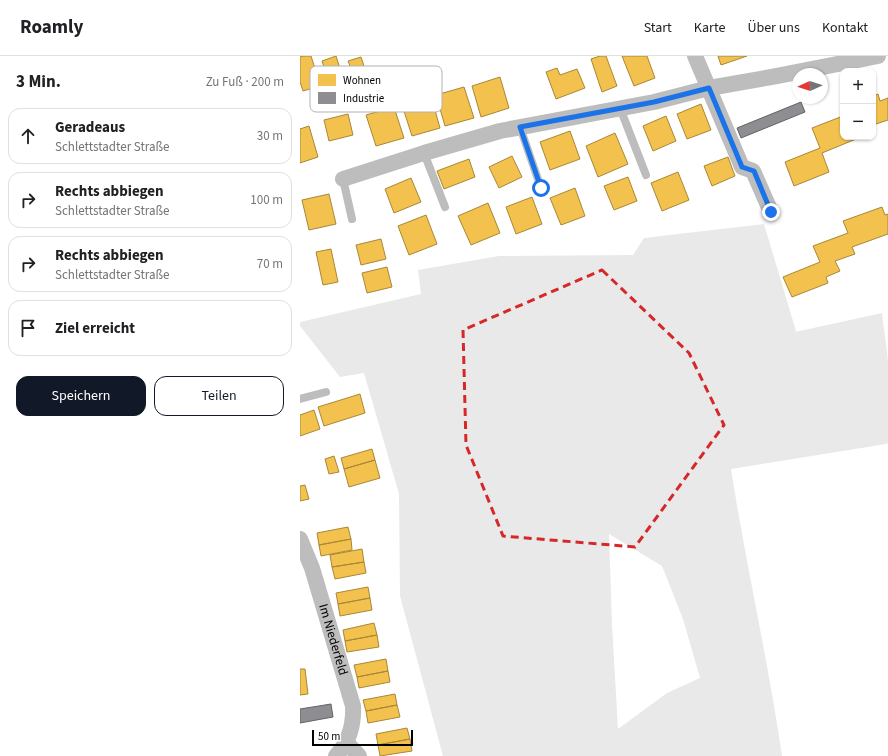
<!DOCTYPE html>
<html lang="de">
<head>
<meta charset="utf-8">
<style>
  :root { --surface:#fff; --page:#f6f6f6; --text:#202124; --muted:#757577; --line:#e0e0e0; --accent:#111827 }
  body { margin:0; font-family:"Source Sans 3",sans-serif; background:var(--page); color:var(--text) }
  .controls { position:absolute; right:12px; top:12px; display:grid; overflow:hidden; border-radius:8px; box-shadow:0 1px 3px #0004 }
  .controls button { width:36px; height:36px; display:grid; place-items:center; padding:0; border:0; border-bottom:1px solid var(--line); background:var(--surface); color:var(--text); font:20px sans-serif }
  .compass { position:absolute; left:492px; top:12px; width:36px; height:36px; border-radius:50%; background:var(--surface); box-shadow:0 1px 3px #0004; rotate:267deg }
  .scale { position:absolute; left:12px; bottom:10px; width:101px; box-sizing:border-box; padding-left:4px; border:2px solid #000; border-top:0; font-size:11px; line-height:14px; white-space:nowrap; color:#000; -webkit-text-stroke:3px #fff; paint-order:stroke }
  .stop { position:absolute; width:12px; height:12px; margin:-9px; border:3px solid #1a73e8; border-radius:50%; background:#fff }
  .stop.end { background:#1a73e8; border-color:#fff; box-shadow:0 1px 4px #0008 }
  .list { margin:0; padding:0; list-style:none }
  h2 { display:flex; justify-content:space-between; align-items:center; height:52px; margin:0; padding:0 16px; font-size:17px }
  h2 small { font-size:13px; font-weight:400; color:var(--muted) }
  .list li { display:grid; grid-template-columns:26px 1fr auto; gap:12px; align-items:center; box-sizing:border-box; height:56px; margin:0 8px 8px; padding:0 8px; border:1px solid var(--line); border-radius:12px }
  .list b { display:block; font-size:15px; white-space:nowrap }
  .list p { margin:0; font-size:13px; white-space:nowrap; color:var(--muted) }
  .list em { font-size:13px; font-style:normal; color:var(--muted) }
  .actions { display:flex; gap:8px; padding:12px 16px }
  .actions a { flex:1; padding:9px 0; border:1px solid var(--accent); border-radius:12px; text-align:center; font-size:14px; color:var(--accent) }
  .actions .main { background:var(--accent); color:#fff }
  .icon { flex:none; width:22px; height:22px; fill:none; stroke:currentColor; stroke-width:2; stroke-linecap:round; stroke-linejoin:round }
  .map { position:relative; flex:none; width:588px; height:700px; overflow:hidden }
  header { display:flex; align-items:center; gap:24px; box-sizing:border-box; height:56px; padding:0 20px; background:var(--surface); border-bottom:1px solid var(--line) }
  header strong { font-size:19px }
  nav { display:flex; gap:22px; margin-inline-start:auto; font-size:14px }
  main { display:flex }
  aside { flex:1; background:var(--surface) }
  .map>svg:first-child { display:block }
  .green { fill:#e9e9e9; fill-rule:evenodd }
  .homes { fill:#f2c14e; stroke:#a98737 }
  .industry { fill:#8d8d92; stroke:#636366 }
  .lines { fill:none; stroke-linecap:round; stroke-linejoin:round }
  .service { stroke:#bdbdbd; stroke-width:8 }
  .minor { stroke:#bdbdbd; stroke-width:16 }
  .route { stroke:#1a73e8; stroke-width:5 }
  .marked { fill:none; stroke:#d62828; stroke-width:3; stroke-dasharray:8 5; stroke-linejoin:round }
  .labels { text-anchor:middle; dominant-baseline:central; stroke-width:4; stroke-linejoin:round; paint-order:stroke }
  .street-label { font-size:13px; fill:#000; stroke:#fff }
  .key { fill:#fff; stroke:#b2b2b2; stroke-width:1 }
  .key-label { font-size:11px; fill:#000 }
</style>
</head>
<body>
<header>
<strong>Roamly</strong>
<nav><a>Start</a><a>Karte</a><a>Über uns</a><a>Kontakt</a></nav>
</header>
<main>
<aside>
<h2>3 Min.<small>Zu Fuß · 200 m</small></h2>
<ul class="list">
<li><svg class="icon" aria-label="ahead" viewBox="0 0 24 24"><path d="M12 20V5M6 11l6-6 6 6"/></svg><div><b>Geradeaus</b><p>Schlettstadter Straße</p></div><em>30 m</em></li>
<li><svg class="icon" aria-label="right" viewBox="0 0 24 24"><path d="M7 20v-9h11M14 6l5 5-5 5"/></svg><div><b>Rechts abbiegen</b><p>Schlettstadter Straße</p></div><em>100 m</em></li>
<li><svg class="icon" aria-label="right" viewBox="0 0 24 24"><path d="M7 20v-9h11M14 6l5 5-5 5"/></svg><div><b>Rechts abbiegen</b><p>Schlettstadter Straße</p></div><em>70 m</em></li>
<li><svg class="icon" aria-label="arrive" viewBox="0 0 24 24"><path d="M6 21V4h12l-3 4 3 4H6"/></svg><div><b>Ziel erreicht</b></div></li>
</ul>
<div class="actions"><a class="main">Speichern</a><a>Teilen</a></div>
</aside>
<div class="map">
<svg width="588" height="700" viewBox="0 0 588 700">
  <rect width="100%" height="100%" fill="#fff"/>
  <path class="green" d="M464,168L496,275L495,276L582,257L588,305V387L586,388L431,413C446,509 468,604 482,700H143L100,540L99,438L64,317L40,321L0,270V266L121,238L118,214L199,200L333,199L344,182ZM309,478L362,510L383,563L400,622L367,637L318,673L312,568Z"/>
  <path class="homes" d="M3,0H11L17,19L26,17L22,5L36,0L43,22L29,27L28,24L19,27L20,30L3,35L0,26V1Z
    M300,0H306L317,30L302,36L291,3Z
    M322,0H347L355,22L334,30Z
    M418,0H447L421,9Z
    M61,1L65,13L53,17L48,5Z
    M257,12L260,19L277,13L285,32L256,43L246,16Z
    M200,21L209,52L181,61L172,30Z
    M164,31L174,62L145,70L136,39Z
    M578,38L580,45L588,42V64L573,69V40Z
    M131,40L140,72L112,80L102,49Z
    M401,48L411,74L387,83L377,58Z
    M94,51L104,82L76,90L66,59Z
    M48,58L53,79L29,85L24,64Z
    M366,60L376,85L353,95L343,70Z
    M543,60V81H555L556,83L522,97L529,116L494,130L485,106L520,92L512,72Z
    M9,70L18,101L0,107V73Z
    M270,75L280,103L250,114L240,86Z
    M315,77L328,108L298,121L286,90Z
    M212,100L222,121L199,132L189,111Z
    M428,101L435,120L412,130L404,110Z
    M169,103L175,121L144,133L137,115Z
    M378,116L389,144L362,155L351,127Z
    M328,121L337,145L314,154L304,130Z
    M111,122L121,146L94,157L85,133Z
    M275,132L285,160L261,169L250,142Z
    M29,138L36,168L9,174L2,144Z
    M232,141L242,168L216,178L206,151Z
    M188,147L200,177L171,189L158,160Z
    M582,151L585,159L588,158V178L552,191L555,198L535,205L540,215L526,221L528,227L492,241L483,221L520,206L513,190L548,177L543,165Z
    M126,159L137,188L109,199L98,170Z
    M81,183L86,203L61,209L56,189Z
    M31,193L38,226L23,229L16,196Z
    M87,211L92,231L67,237L62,217Z
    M60,338L65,357L24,370L18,351Z
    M14,354L20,373L0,380V359Z
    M72,393L75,404L44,413L41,402Z
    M34,400L39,416L29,418L25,403Z
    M75,404L80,422L49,431L44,413Z
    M5,429L9,443L0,445V430Z
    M48,471L51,483L19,489L17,477Z
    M51,483L52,494L21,500L19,489Z
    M62,493L64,506L32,511L30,499Z
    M64,506L66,517L35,523L32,511Z
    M68,531L70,542L38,548L36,537Z
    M70,542L72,554L40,560L38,548Z
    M74,567L77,579L45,585L43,574Z
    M77,579L79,591L47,596L45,585Z
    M86,603L88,615L57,621L54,609Z
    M0,613H5L8,638L0,639Z
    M88,615L90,626L59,632L57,621Z
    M95,638L97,649L66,655L63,644Z
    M97,649L100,661L68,667L66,655Z
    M107,672L110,683L78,689L76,678Z
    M110,683L112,695L80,700L78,689Z"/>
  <path class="industry" d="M501,46L505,56L441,82L437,72Z
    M31,648L33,661L0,667V653Z"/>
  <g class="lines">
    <path class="service" d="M320,52L346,119
      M220,71L241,132
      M124,97L145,151
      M43,123L52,163
      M0,343L26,336"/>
    <g class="minor">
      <path d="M395,0L442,111L453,115L471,156"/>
      <path d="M43,123L124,97L200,75L354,46L409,32L477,20L578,0"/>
      <path id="s1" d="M0,483L12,512L53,650C54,669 49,686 36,700"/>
      <path d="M46,686L59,700"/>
    </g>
  </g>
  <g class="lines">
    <path class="route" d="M241,132L220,71L354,46L409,32L442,111L454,115L471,156"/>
  </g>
  <path class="marked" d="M302,214L389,297L424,369L335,491L203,480L166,389L163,274Z"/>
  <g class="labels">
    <g class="street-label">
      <text stroke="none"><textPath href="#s1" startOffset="106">Im Niederfeld</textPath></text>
    </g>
  </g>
  <rect x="10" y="10" width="132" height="46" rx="6" class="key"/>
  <rect x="18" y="18" width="18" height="12" fill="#f2c14e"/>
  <rect x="18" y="36" width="18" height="12" fill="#8d8d92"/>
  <g class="key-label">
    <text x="43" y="28">Wohnen</text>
    <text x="43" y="46">Industrie</text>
  </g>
</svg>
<div class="controls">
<button>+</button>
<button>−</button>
</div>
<svg class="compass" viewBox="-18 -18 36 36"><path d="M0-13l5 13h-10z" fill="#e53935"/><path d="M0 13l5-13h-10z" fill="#757577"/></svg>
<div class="scale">50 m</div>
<div class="stop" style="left:241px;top:132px"></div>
<div class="stop end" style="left:471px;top:156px"></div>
</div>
</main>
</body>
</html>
